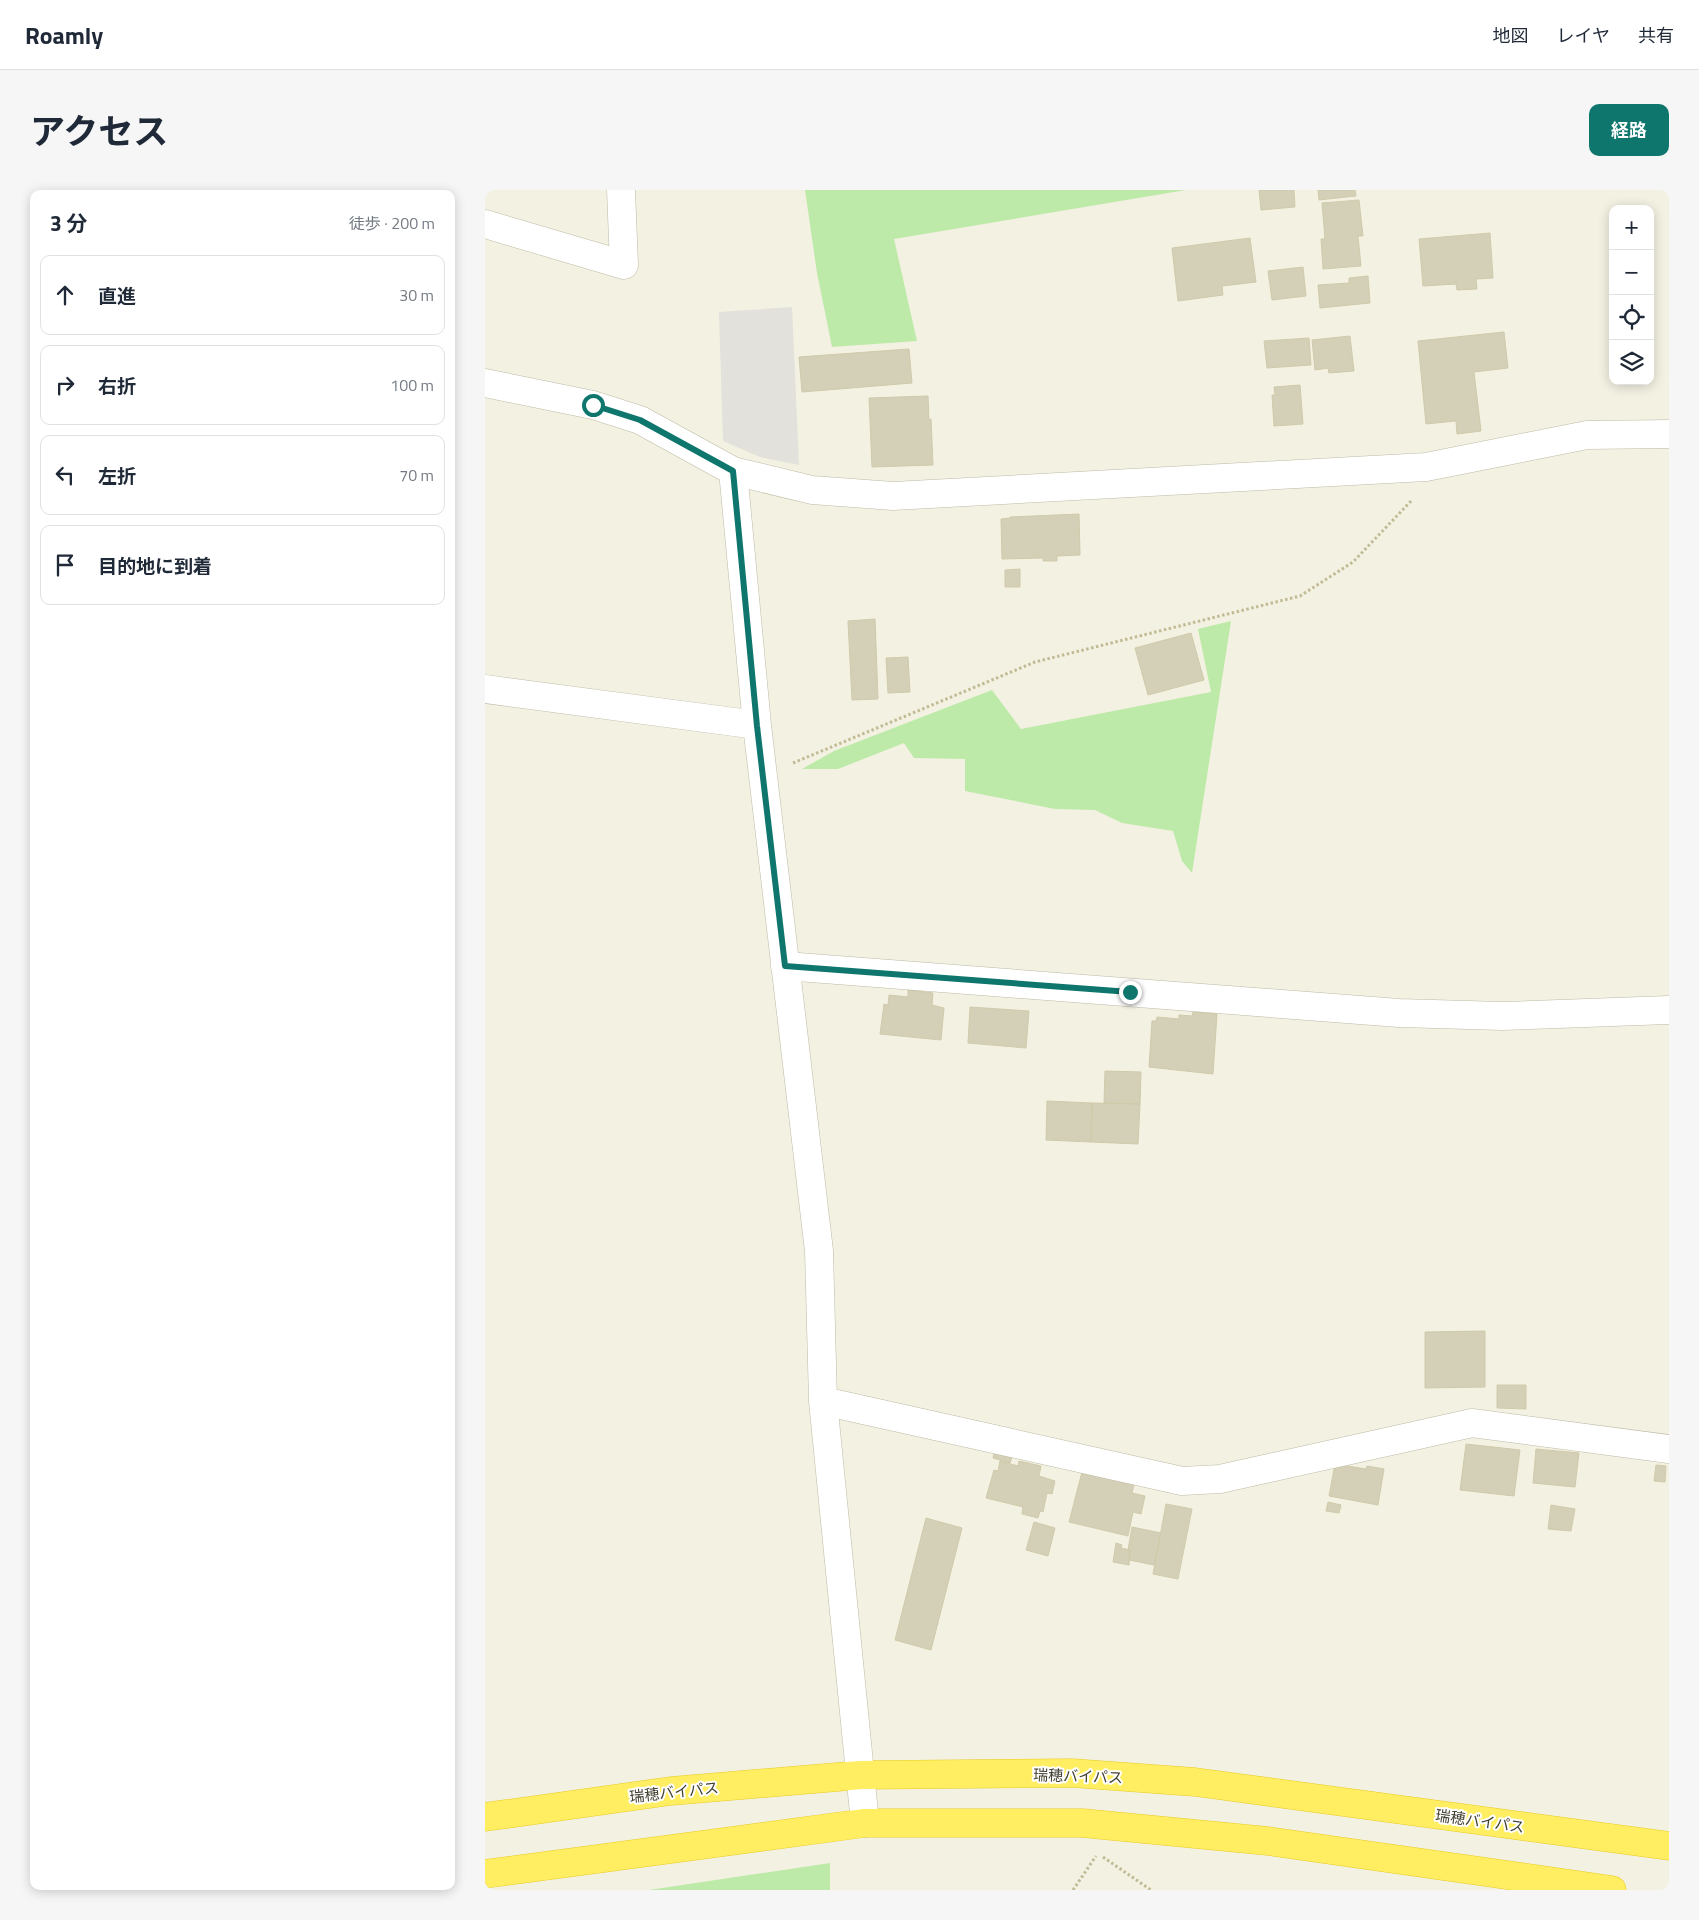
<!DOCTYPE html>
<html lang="ja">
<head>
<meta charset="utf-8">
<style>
  :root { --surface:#fff; --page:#f6f6f7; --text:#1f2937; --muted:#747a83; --line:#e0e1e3; --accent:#0f766e }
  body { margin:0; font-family:"Titillium Web","Noto Sans JP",sans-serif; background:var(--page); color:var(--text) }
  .controls { position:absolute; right:15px; top:15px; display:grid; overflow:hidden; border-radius:10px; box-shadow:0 2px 12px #0003 }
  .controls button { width:45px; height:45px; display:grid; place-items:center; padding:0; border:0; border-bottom:1px solid var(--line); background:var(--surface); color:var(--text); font:25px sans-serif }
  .stop { position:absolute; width:15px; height:15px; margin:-11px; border:4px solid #0f766e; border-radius:50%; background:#fff }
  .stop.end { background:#0f766e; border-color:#fff; box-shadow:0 1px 5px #0008 }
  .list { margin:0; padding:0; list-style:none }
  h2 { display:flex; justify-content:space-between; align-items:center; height:65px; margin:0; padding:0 20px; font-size:21px }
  h2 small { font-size:16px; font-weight:400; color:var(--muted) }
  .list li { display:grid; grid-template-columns:32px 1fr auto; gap:15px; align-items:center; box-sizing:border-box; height:80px; margin:0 10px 10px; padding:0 10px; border:1px solid var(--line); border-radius:10px }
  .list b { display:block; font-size:19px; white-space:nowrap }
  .list em { font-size:16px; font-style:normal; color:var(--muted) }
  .icon { flex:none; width:28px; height:28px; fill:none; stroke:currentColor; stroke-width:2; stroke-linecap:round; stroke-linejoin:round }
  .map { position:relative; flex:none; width:1184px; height:1700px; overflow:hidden; border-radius:10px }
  header { display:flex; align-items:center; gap:30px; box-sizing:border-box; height:70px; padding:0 25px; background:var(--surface); border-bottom:1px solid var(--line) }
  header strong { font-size:24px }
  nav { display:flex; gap:28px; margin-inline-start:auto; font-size:18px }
  .intro { display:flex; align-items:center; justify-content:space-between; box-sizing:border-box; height:120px; padding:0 30px }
  h1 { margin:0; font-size:35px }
  .button { padding:12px 22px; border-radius:10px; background:var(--accent); color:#fff; font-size:18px; font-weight:700 }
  main { display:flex; gap:30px; padding:0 30px }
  aside { flex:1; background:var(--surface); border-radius:10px; box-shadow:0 2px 12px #0003 }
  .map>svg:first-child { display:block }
  .green { fill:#bdeaa8 }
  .parking { fill:#e2e1db }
  .building { fill:#d4d0b7; stroke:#d0caaa }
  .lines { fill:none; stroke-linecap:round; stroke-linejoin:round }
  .street-casing { stroke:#bebba5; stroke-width:29 }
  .highway-casing { stroke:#e7cb28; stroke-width:29 }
  .path { stroke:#c1bb95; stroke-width:3; stroke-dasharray:2.5 2.5; stroke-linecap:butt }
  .street { stroke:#fff; stroke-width:28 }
  .highway { stroke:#ffee61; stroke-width:28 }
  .route { stroke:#0f766e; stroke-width:6 }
  .labels { text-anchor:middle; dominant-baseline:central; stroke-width:4; stroke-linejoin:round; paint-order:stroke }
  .street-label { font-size:15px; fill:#444133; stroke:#fff }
</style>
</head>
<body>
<header>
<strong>Roamly</strong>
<nav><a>地図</a><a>レイヤ</a><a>共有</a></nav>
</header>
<div class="intro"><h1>アクセス</h1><a class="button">経路</a></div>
<main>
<aside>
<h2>3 分<small>徒歩 · 200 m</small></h2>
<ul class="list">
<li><svg class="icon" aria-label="ahead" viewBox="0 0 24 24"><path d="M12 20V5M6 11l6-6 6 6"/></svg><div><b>直進</b></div><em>30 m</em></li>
<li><svg class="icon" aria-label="right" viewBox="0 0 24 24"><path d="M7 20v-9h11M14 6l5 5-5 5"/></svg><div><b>右折</b></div><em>100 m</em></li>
<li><svg class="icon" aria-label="left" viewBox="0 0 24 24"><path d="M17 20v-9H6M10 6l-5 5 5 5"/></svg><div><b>左折</b></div><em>70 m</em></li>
<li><svg class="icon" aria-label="arrive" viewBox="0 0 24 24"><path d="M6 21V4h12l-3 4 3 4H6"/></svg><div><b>目的地に到着</b></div></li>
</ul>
</aside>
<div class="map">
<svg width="1184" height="1700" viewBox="0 0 1184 1700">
  <rect width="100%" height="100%" fill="#f3f1e2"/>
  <path class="green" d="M320,0H701L409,49L432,151L347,157L332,83Z
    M746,431L707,683L697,671L688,641L637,633L610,620L570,619L480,601V569L429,568L419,553L353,579H317L349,561L507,500L536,539L726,502L713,439Z
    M345,1673V1700H164Z"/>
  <path class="parking" d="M307,117L314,275L275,267L238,251L234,122Z"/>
  <path class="building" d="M774,0H809L810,17L776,20Z
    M833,0H870L871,6L834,10Z
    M874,10L878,46H873L876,76L838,79L836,49H840L837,13Z
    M1005,43L1008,88L991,89L992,99L972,100L971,94L938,96L934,49Z
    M765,48L771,92L737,96L738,105L693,111L687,58Z
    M818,77L821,106L787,110L783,81Z
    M883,86L885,113L835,118L833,95L864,93V88Z
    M1019,142L1023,178L989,182L996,241L972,244L971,231L941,234L933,151Z
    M865,146L869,181L844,183L843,178L830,180L827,150Z
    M824,148L826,175L782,178L779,151Z
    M424,159L427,193L317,202L314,167Z
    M815,195L818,234L789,236L787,205H790L789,197Z
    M443,206L444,230L446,229L448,275L387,277L384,208Z
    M594,324L595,365L572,366V371H558V368L517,369L516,329L525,328V327Z
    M535,379V397H520V380Z
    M390,429L393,509L367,510L363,431Z
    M706,443L719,490L663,505L650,458Z
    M423,467L425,502L403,503L401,468Z
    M423,800L448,803L447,815L459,818L456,850L395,844L399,814L403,815L404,805L423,807Z
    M485,817L544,821L541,858L483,853Z
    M708,822L732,824L728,884L664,877L667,831H671L672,827L694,829V825L707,826Z
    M620,881L656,882L655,914L619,913Z
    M562,911L607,913L606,952L561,950Z
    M607,913L655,914L653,954L606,952Z
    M1000,1141V1197L940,1198V1142Z
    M1012,1195H1041V1219L1012,1218Z
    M981,1254L1035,1260L1029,1306L975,1300Z
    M510,1259L528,1264L525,1273L508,1268Z
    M1051,1259L1094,1263L1090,1297L1048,1293Z
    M515,1271L533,1276L534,1271L556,1276L554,1286L570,1291L567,1304L562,1303L558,1322L555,1321L553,1328L537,1324L538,1317L501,1308L509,1280L513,1281Z
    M850,1274L881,1279L882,1276L899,1279L893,1315L844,1306Z
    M1171,1275L1181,1276L1180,1292L1169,1291Z
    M597,1282L649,1295L647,1303L660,1306L656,1324L648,1322L643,1346L584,1332Z
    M843,1312L856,1315L854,1323L841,1321Z
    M681,1314L707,1319L693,1389L668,1384Z
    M1066,1315L1090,1319L1086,1341L1063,1339Z
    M441,1328L477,1338L446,1460L410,1450Z
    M549,1332L570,1338L563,1366L541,1360Z
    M647,1337L676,1343L669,1375L644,1370L645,1360H643Z
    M631,1353L637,1355L636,1358L645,1360L644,1375L628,1372Z"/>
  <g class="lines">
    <g class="street-casing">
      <path id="street" d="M0,34L139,75L136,0
        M0,193L108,215L155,230L248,281L327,300L408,306L941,277L1102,245L1184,244
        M248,281L272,535
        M0,499L272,535L334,1061L338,1211L380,1633
        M300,776L914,823L1018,826L1184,820
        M338,1211L697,1291L735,1289L987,1233L1184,1259"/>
    </g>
    <g class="highway-casing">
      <path id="highway" d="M0,1627L186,1601L376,1585L587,1583L710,1592L1184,1656
        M0,1684L380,1633H597L783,1651L1127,1700"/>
    </g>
    <path class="path" d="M308,573L550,472L815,406L868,372L927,310
      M618,1667L666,1700
      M588,1700L611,1666"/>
    <use href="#street" class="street"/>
    <use href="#highway" class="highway"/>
  </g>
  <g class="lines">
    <path class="route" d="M108,215L155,230L248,281L272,536L300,776L645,802"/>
  </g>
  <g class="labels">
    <g class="street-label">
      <text transform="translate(593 1586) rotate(2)">瑞穂バイパス</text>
      <text transform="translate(189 1602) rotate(-6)">瑞穂バイパス</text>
      <text transform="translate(995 1631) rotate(8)">瑞穂バイパス</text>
    </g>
  </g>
</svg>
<div class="controls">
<button>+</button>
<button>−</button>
<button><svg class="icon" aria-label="locate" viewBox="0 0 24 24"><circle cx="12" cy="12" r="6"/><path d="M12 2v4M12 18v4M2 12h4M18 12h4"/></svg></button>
<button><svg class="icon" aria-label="layers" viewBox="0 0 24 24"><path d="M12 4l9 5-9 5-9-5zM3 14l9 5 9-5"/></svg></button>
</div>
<div class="stop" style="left:108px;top:215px"></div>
<div class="stop end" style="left:645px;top:802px"></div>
</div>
</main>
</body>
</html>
